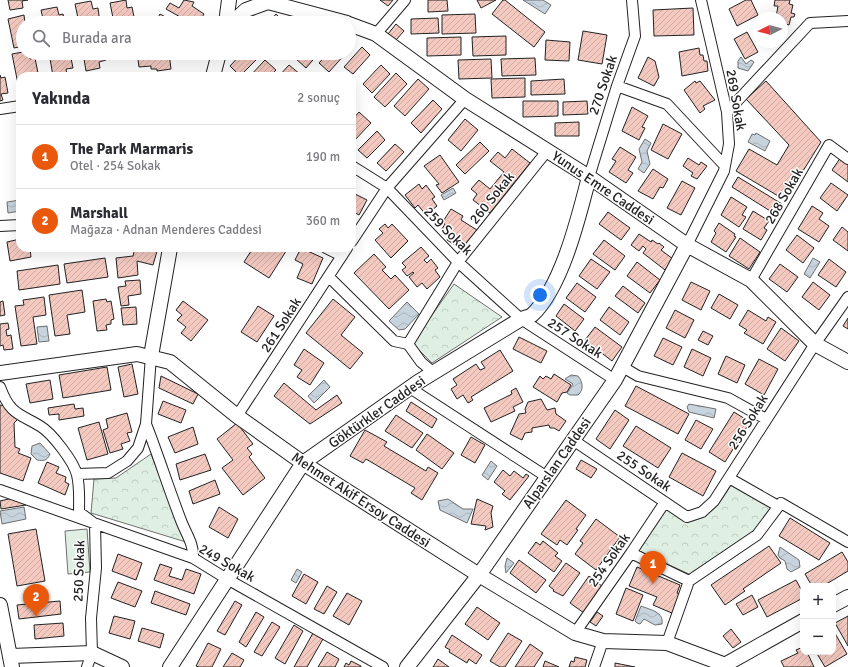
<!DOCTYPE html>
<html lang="tr">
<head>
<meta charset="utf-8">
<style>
  :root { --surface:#fff; --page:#f7f7f7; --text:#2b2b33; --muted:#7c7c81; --line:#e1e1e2; --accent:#ea580c }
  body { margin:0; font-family:Signika,sans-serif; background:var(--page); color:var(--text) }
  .controls { position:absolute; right:12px; bottom:12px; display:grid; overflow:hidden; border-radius:8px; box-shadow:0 4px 16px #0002 }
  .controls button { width:36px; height:36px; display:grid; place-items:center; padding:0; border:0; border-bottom:1px solid var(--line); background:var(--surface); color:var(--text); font:20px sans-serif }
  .compass { position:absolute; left:752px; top:12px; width:36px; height:36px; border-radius:50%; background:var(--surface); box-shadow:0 4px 16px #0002; rotate:265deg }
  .you { position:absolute; left:540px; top:295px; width:14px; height:14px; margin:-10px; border:3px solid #fff; border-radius:50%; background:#1a73e8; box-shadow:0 0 0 6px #1a73e833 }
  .badge { display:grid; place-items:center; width:26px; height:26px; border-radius:50%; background:var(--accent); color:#fff; font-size:13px; font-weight:700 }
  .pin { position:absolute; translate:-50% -33px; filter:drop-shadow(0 1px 2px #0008) }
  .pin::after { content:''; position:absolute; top:21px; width:14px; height:12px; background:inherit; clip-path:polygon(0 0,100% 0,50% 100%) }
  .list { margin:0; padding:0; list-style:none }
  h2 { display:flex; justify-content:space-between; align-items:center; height:52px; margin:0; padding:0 16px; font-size:17px }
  h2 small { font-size:13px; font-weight:400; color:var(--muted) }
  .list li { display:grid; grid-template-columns:26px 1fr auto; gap:12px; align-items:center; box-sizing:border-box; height:64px; padding:0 16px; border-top:1px solid var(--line) }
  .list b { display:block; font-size:15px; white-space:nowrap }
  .list p { margin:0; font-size:13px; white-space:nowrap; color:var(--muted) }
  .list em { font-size:13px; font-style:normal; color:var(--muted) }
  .icon { flex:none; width:22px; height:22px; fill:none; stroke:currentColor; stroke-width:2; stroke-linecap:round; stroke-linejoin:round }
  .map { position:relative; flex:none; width:848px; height:667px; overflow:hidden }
  .search { position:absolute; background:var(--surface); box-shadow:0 4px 16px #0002; left:16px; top:16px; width:340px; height:44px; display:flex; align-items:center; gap:10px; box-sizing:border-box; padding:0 14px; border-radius:22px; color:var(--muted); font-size:15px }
  .panel { position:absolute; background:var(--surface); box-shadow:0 4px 16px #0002; left:16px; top:72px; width:340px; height:180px; border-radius:12px }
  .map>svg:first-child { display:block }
  .park { fill:url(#park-crowns); stroke:#6f6f6f }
  .pitch { fill:#e0efe3; stroke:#6f6f6f }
  .water { fill:url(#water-waves); stroke:#6f6f6f }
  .building { fill:url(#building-hatch); stroke:#222 }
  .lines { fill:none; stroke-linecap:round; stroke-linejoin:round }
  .street-casing { stroke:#222; stroke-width:12 }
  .secondary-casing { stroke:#222; stroke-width:16 }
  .street { stroke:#fff; stroke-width:10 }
  .secondary { stroke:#fff; stroke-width:14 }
  .labels { text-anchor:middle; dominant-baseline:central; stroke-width:3; stroke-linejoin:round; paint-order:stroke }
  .street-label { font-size:14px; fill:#222; stroke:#fff }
</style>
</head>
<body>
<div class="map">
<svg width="848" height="667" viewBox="0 0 848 667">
  <defs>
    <pattern id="park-crowns" width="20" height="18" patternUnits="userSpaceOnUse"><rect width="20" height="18" fill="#e0efe3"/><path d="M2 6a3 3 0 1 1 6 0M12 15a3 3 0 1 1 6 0" fill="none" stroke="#c0cdc2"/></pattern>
    <pattern id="water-waves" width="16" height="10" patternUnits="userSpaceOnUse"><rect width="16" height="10" fill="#c7d3dd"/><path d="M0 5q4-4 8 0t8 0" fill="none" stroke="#abb5bd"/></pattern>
    <pattern id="building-hatch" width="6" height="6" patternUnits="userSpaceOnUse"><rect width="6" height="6" fill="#f3c9c0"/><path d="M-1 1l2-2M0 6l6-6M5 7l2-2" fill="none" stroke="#d0aca5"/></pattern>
  </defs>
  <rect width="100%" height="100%" fill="#fff"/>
  <path class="park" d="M454,284L502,317L432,363L412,343Z
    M151,454L186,542L91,513L94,479L116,478Z
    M731,485L774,507L753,532L691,575L637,550L666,508L687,522C714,513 716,509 731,485Z"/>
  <path class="pitch" d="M87,529L90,572L68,574L65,531Z"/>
  <path class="water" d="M523,0H543L551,5L545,14Z
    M741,57L746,64L751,60L754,62L748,71L738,68V61Z
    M756,133L770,141L765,151L748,142L752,134L755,135Z
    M645,139L651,143L647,151L650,164L644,173L638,169L642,162L639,149Z
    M453,188L456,193L444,200L441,195Z
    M20,200V211L8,213L7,202Z
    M813,258L820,262L810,278L804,274Z
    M407,302L419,314L405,329L399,330L389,321Z
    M47,326L49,341L39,342L37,327Z
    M571,375L578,376C583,382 584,390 578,395H570L567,393L573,384L565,379Z
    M324,380L330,387L314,403L308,396Z
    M689,404L716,409L714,418L689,412L687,407Z
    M40,443L50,454C47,461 44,461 37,460L31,454L32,446Z
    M491,461L497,466L488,480L482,475Z
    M448,499L463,509H473L467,523L440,510L438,501Z
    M24,507L26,519L2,524L0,511Z
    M780,547L799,560L800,567L791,572L787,569L785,561L780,558L778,555Z
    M507,558L514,563L506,573L505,566Z
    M297,569L302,572L296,583L291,580Z
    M641,606C651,610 664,612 662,624L655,625L644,619L640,624L637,623L635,621Z"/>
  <path class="building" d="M8,0H28L22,1L23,8L10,10Z
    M126,0L127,8L132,7L135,22L114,23L110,3Z
    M184,0L194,2L192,6L204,14L199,23H191L166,9L170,3L179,8Z
    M380,0H393L388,6Z
    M428,0H447L448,11L428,12Z
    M477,0H496L481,8Z
    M503,0H505L545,32L534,47L492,14Z
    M746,0H751L758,15L737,26L729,9Z
    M775,0H790L789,4L793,5L791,13L795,14L794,17H791L789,25L782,23V18L776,17L778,6H774Z
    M91,1L93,9L98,8L100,23H79L75,4Z
    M57,7L59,15L63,14L65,23H44L41,10Z
    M693,8L694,35L654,36L653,10Z
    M160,14L176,23H155Z
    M276,14L285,23H268Z
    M475,14L476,33L442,34V15Z
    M24,15L25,23H23V46L14,48L8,19Z
    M438,18L439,33L411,34V19Z
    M396,24L404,31L396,40L388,34Z
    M583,31L607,35L602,64L578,60Z
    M747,32L758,52L745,59L734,39Z
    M506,36V55L473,56L472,37Z
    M461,37V55L427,56V38Z
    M546,40L570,42L569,61L545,60Z
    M362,47L370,55L353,74L344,67Z
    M699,48L700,55H703L704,61H707L708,71L682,76L679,52Z
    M23,52L29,53L30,59L35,58L38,73L31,76H20V83L18,84L12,54Z
    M49,53H70L73,68L66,69L67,75L53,76Z
    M83,53H104L106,60L99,62L100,68L86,71Z
    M137,53H169L171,69L157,71V69H151V66L139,67Z
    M194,53H201V56L194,55Z
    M242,53H249L256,60L240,76L230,66Z
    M277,53H291L285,60Z
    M300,53H319L306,68L295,58Z
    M328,53H346L329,72L319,63Z
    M648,57L655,61L659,77L654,86L638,78Z
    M535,58L536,75L502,76L501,59Z
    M491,59L492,78L459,79L458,60Z
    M265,60L276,70L270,76H250Z
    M289,65L301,75L300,76H279Z
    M381,65L390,74L372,93L363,84Z
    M396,73L407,84L385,107L374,97Z
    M0,75L1,78L5,77L8,93L1,94L3,100L0,101Z
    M525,78V97L492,98L491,79Z
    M418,79L429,89L405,116L394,106Z
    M564,79L565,94L531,95V81Z
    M695,81L696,83L700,81L715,100L703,106L705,109L700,113L684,90Z
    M766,81L821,142L785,200L736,171L749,149L777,165L789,145L746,99Z
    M433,100L442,109L421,133L411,123Z
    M523,101H558V116L523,117Z
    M587,101L588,114L563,115V102Z
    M632,107L648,116L642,127L645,128L639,140L622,131Z
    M359,112L371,123L352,143V120Z
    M465,119L478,130L461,151L448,140Z
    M579,122V136H555V123Z
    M663,124L682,134L668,159L651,150Z
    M377,131L385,140L367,158L358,150Z
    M480,142L489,151L465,174L456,165Z
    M395,144L404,152L386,171L377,163Z
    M620,147L636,157L628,170L633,173L626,183L609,172L616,161L612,159Z
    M512,149L530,163L490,213L473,200L477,194L471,189L479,180L490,189L504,172L490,161L498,152L505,158Z
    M440,155L459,182L442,193L436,185L439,184L424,166Z
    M841,157L848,163V182L832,170Z
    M688,158L699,165L701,162L707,166L697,179L691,176L693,173L683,166Z
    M653,169L668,179L663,188L660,187L653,199L638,191Z
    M738,177L782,204L775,214L732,187Z
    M682,181L695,188L681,215L667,208Z
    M831,183L848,195L837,211L820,198Z
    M419,184L422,189L426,185L435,197L432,199L437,206L426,215L418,205L415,208L405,195Z
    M353,193L367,200L359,215L352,211Z
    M731,197L747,207L742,215L746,217L739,227L721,215Z
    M812,206L823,213L819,219L829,226L819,242L798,229Z
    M451,209L463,216L461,220L477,230L467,246L461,242L458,247L447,240L450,234L442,229L445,224L442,223Z
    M753,211L769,221L764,228L767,230L761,240L743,229Z
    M608,212L630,228L621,240L599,224Z
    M719,223L735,234L734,236L736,237L726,252L711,242L716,233L714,231Z
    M385,224L388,228L392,224L408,241L391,258L375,240L383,233L379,229Z
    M842,227L848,232V251L833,240Z
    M639,234L651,242L652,240L658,244L659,243L664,247L661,250L673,259L665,270L643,253L646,249L643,246L639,251L631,245Z
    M797,235L814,248L803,263L786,250Z
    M740,238L760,252L749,269L729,256Z
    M20,239V248H30L31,257L10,261L7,242Z
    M604,240L625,256L615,270L593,254Z
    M421,247L429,256L424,260L427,263L431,259L438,268L435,270L440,277L427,289L422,283L417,287L409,277L414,273L413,272L407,276L402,270L406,267L402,263Z
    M135,248H158L153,265L137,261L138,275L118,278L116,258L133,256Z
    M253,248H288L269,278L244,262Z
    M301,248L323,258L312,284L297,278L303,264L295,260Z
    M374,254L386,267L382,270L391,279L395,275L409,290L389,309L354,273Z
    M105,258L108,277L67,283L64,264Z
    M591,259L610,272L597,289L579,276Z
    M829,259L846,272L836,287L818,275Z
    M637,262L660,280L650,293L627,276Z
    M780,264L798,277L787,292L769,279Z
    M58,265L60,284L19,290L17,271Z
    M140,280L141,294L128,296L129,305L121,306L118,287L126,286L125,281Z
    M691,282L710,291L701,310L682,300Z
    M813,282L830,295L819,310L802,297Z
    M577,283L596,297L585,312L566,298Z
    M623,286L645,303L638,313L615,296Z
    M82,290L85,312L67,315L70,334L55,336L49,295Z
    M719,294L738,305L730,319L711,308Z
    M44,297L46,315L33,317L37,344L21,346L15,306L24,305L23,300Z
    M106,299L107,302L111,301L114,319L111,320V324L106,325L107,330L97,331L93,301Z
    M333,299L355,317L341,335L363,353L350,369L306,333Z
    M3,301L5,315L0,316V302Z
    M183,301L208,320L191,341L181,333L186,327L177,320L182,315L176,310Z
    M564,304L584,319L575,331L556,316Z
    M258,306L274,316L257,342L241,332Z
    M136,307L137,324L123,325L121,308Z
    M609,307L629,322L620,335L600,320Z
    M675,310L694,320L685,338L666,328Z
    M748,310L766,321L768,317L776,322L763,344L744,333L747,330L739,325Z
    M848,318V329L843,326Z
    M8,323L9,329L6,330L7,336L11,335L13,349L4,350L3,345L0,346V324Z
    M595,327L622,347L612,361L585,340Z
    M781,328L799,341L785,361L767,349Z
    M703,331L713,336L708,345L698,340Z
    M519,337L547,351L541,363L513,349Z
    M663,338L682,347L673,365L654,356Z
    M304,349L324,363L310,385L297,377L302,370L294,365Z
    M692,349L711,358L703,376L684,367Z
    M500,350L513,371L471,397L473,400L468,403L463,395L457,399L451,389L457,385L453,379L476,364L480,370L485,368L481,362Z
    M726,356L745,365L737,383L718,374Z
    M759,359L778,369L764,395L745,384Z
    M132,364L138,394L124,397L118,367Z
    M107,367L111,390L63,398L59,375Z
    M554,374L571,385L567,392L562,393L557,402L533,387L540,376L543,379L546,376L551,379Z
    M161,376L198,394L193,404L159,388Z
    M50,380L53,399L30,403L26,384Z
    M284,383L316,410L337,395L342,403L310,424L274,396Z
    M636,386L689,414L678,434L625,406Z
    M516,388L523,402L513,407L515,411L491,422L484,408L512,394L511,391Z
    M541,399L547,410L555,408L556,414L566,421L559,431L554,428H550L549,425L532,428V432L525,433L522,440L510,434L519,414L526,413L525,409L528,402Z
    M163,401L186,410L181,423L158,414Z
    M411,402L437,419L432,428L406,411Z
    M74,404L75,409L83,408L84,416L59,420V414L49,415L48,408Z
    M0,405L6,406L18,419L14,423L15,447L20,449L18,453L31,458L23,481L0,473Z
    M615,410L629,420L610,449L596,439Z
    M734,412L750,422L725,462L709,452Z
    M127,413L132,432L127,433L130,441L121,444L123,449L110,453L103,430L108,428L106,419Z
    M396,415L423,433L412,448L385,431Z
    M696,420L713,429L701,449L685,440Z
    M99,422L108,454L87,460L78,428Z
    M237,423L253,444L247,448L252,454L249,457L265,478L243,495L222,468L233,460L217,439Z
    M636,426L671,448L658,468L623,446Z
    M193,427L198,444L175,453L168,437Z
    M365,430L387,442L384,446L426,471L428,467L438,473L422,500L411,493L415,488L366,459L363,463L350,456Z
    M427,434L454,453L442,469L416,450Z
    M471,437L485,445L475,463L461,455Z
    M682,453L716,471L703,496L669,477Z
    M205,454L211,470L180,480L176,464Z
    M581,460L597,469L591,478L576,469Z
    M47,462L59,467L56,473L66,477L65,482L69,484L65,495L38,483Z
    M503,470L510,476L514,471L523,478L526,474L529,476L510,500L502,494L505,491L494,482Z
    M215,480L220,494L193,504L189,491Z
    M13,498L26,505L1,509L0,501Z
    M477,499L493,506L491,513L493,527L485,530L486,526L471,524Z
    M566,500L586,515L576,529L578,530L567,545L560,540L557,545L541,534Z
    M219,507L238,519L228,538L209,527Z
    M790,518L830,543L819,560L779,536Z
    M596,519L620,537L596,570L575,554L583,543L580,541Z
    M36,529L45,581L17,586L8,534Z
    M543,541L558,553L555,556L562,561L554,572L528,553L536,542L540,545Z
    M769,546L781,563L743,589L745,591L725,605L711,585Z
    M842,552L848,562V571L823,586H812L805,574Z
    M118,554L142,563L136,580L112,571Z
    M519,560L546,580L536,593L510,573Z
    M566,563L580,573L563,596L553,591L554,590L549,586Z
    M160,564L172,568L169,576L182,580L186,569L201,574L194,594L154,580Z
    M637,567L680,585L677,593L682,595L674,614L653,605L657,597L629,586Z
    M304,574L318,582L306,604L292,596Z
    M589,576L603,587L584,613L570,603Z
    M796,580L803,593V598L767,617L758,600Z
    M118,582L142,591L135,607L111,598Z
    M327,586L337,592L324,614L314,609Z
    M626,588L643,595L633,621L616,614Z
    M155,591L190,604L186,615L151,603Z
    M347,593L362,601L349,625L333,616Z
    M752,595L758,607L743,615L736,604Z
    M60,601L61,614L19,619L17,605Z
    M235,601L242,605L225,635L217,631Z
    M477,607L500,623L488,640L465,624Z
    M256,612L264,617L246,647L239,642Z
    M597,612L603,616L596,626L590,622Z
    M114,616L135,621L130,639L109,633Z
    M848,616V646L835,623Z
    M272,622L280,627L262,656L254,652Z
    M63,623L64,636L35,639L34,625Z
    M294,625L303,631L285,664L275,658Z
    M142,628L164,634L160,648L138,641Z
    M731,629L741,642L733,648L723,636Z
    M833,630L847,654L825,667L816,652H833Z
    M313,633L323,639L307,667H294Z
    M508,633L522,641L505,667H500L490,661Z
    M452,635L482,655L476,664L469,659L467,663L449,652L450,650L445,647Z
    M208,643L221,649L212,667H199L196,666Z
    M530,644L543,653L534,667H515Z
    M803,647V652H807L814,667H784L781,661L798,653L796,650Z
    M327,652L339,659L335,667H318Z
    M232,653L244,660L240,667H223Z
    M575,657L587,660L585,667H569L571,661L574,662Z
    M438,659L449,667H433Z
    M351,661L361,666V667H344L346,663L349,665Z
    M545,661L559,667H543Z
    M615,663L635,667H615Z"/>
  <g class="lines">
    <g class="street-casing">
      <path id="street" d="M376,34L405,0
        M617,86L667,104L725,166
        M0,109L20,106
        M727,112L810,23L848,21
        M352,166L387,188L458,262L521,319L615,380
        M589,177L617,86L635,36L632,0
        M0,226L20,225
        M352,241L387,188L465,99
        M687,245L724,171L729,144L727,112L701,0
        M326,248L342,256
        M329,277L394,341L408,344
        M751,280L829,145L848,159
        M621,366L638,376L728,398L766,419
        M434,373L421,362L408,344L458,262L547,151
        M0,387C10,414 18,413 40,426C52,433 74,462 77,475C80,487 79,500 79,512L95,524L96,568L91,618L92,653L87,667
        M410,388L547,477
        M237,416L347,248
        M146,424C159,457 169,490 182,523C187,535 194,545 193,558
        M573,440L687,517L702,512L714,501L815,344L848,297
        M77,474L108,473L127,461L138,448L146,424L151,356
        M729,478L778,506
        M0,490L193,558L227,579L383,667
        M631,553L689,581L667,643
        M689,581L757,535L781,503L848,542
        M575,633L631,553L665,502
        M594,667L603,641"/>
    </g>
    <g class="secondary-casing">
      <path id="secondary" d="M268,2L347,23
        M226,23L229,0
        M232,23L246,10L268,2
        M349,24L376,34L465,99L589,177L687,245L751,280L815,344L848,362
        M213,76L219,53
        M151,356L170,248
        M0,373L137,354L170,362L237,416L303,463L479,575L575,633L603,641L667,643L723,664L726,667
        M0,605L12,667
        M833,605L848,597
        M11,656L92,653L122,667
        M170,667L303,463L418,382L521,319C524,318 529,317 532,315C562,287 579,216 589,177
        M407,667L479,575L615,380L687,245
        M721,667L803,621"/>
    </g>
    <use href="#street" class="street"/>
    <use href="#secondary" class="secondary"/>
  </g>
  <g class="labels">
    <g class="street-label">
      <text transform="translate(603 85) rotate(-71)">270 Sokak</text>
      <text transform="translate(736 100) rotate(80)">269 Sokak</text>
      <text transform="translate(603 188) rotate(34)">Yunus Emre Caddesi</text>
      <text transform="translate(784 196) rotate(-60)">268 Sokak</text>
      <text transform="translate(492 198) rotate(-51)">260 Sokak</text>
      <text transform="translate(448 231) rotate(45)">259 Sokak</text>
      <text transform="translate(281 325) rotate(-57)">261 Sokak</text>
      <text transform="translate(575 338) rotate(33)">257 Sokak</text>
      <text transform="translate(377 412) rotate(-35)">Göktürkler Caddesi</text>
      <text transform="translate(748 422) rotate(-58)">256 Sokak</text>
      <text transform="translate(557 463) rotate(-55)">Alparslan Caddesi</text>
      <text transform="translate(644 471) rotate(34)">255 Sokak</text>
      <text transform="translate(361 500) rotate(33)">Mehmet Akif Ersoy Caddesi</text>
      <text transform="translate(609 560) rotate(-55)">254 Sokak</text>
      <text transform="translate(227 563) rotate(30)">249 Sokak</text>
      <text transform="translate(79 571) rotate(-88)">250 Sokak</text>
    </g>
  </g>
</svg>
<div class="controls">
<button>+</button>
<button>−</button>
</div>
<svg class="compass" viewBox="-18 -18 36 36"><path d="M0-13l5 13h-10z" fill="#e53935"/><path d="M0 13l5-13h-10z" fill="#7c7c81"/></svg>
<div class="you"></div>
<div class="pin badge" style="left:653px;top:584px">1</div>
<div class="pin badge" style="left:36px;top:617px">2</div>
<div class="search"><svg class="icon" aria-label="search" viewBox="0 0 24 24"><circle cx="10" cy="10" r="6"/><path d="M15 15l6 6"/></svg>Burada ara</div>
<section class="panel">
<h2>Yakında<small>2 sonuç</small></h2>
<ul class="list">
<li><span class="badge">1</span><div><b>The Park Marmaris</b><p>Otel · 254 Sokak</p></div><em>190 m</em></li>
<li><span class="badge">2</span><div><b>Marshall</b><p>Mağaza · Adnan Menderes Caddesi</p></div><em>360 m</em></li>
</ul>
</section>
</div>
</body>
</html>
